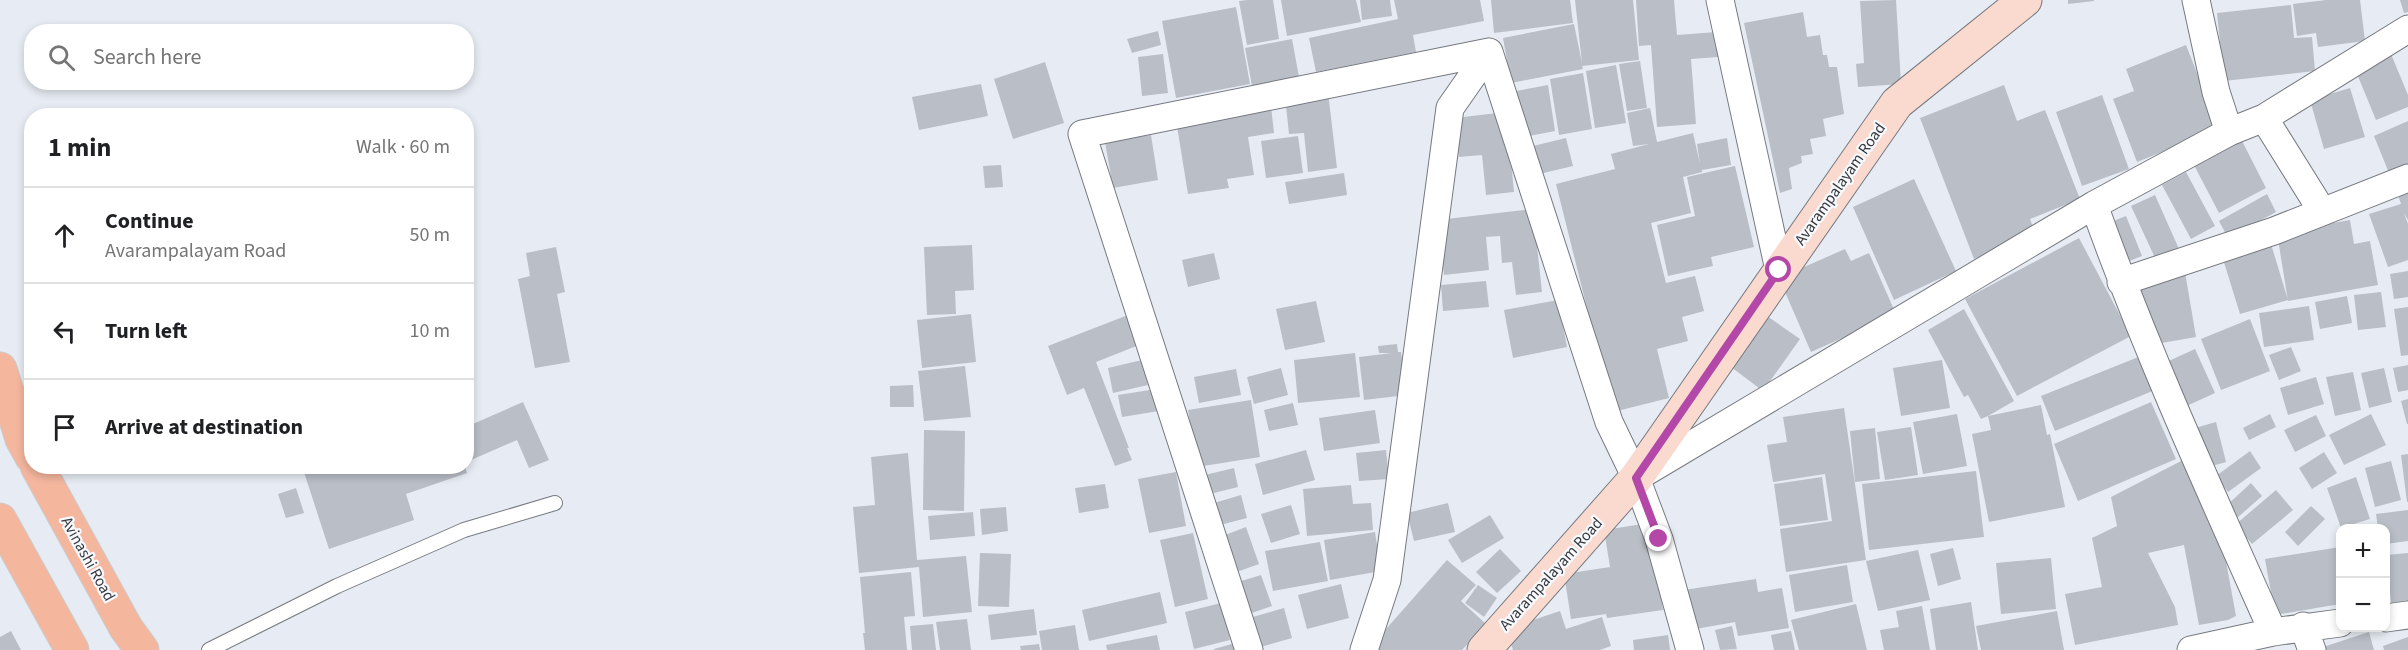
<!DOCTYPE html>
<html lang="en">
<head>
<meta charset="utf-8">
<style>
  :root { --surface:#fff; --page:#f2f2f2; --text:#202124; --muted:#757577; --line:#e0e0e0 }
  body { margin:0; font-family:"Source Sans 3",sans-serif; background:var(--page); color:var(--text) }
  .controls { position:absolute; right:18px; bottom:18px; display:grid; overflow:hidden; border-radius:12px; box-shadow:0 3px 9px #0003 }
  .controls button { width:54px; height:54px; display:grid; place-items:center; padding:0; border:0; border-bottom:2px solid var(--line); background:var(--surface); color:var(--text); font:30px sans-serif }
  .stop { position:absolute; width:18px; height:18px; margin:-14px; border:4px solid #b348a9; border-radius:50%; background:#fff }
  .stop.end { background:#b348a9; border-color:#fff; box-shadow:0 2px 6px #0008 }
  .list { margin:0; padding:0; list-style:none }
  h2 { display:flex; justify-content:space-between; align-items:center; height:78px; margin:0; padding:0 24px; font-size:26px }
  h2 small { font-size:20px; font-weight:400; color:var(--muted) }
  .list li { display:grid; grid-template-columns:39px 1fr auto; gap:18px; align-items:center; box-sizing:border-box; height:96px; padding:0 24px; border-top:2px solid var(--line) }
  .list b { display:block; font-size:22px; white-space:nowrap }
  .list p { margin:0; font-size:20px; white-space:nowrap; color:var(--muted) }
  .list em { font-size:20px; font-style:normal; color:var(--muted) }
  .icon { flex:none; width:33px; height:33px; fill:none; stroke:currentColor; stroke-width:2; stroke-linecap:round; stroke-linejoin:round }
  .map { position:relative; flex:none; width:2408px; height:650px; overflow:hidden }
  .search { position:absolute; background:var(--surface); box-shadow:0 3px 9px #0003; left:24px; top:24px; width:450px; height:66px; display:flex; align-items:center; gap:15px; box-sizing:border-box; padding:0 21px; border-radius:24px; color:var(--muted); font-size:22px }
  .panel { position:absolute; background:var(--surface); box-shadow:0 3px 9px #0003; left:24px; top:108px; width:450px; height:366px; border-radius:24px }
  .map>svg:first-child { display:block }
  .building { fill:#babec6 }
  .lines { fill:none; stroke-linecap:round; stroke-linejoin:round }
  .lane-casing { stroke:#767981; stroke-width:16 }
  .street-casing { stroke:#767981; stroke-width:29 }
  .secondary-casing { stroke:#767981; stroke-width:35 }
  .primary-casing { stroke:#cbcbcc; stroke-width:35 }
  .lane { stroke:#fff; stroke-width:14 }
  .street { stroke:#fff; stroke-width:27 }
  .secondary { stroke:#fadace; stroke-width:33 }
  .primary { stroke:#f5b69e; stroke-width:33 }
  .route { stroke:#b348a9; stroke-width:8 }
  .labels { text-anchor:middle; dominant-baseline:central; stroke-width:4.5; stroke-linejoin:round; paint-order:stroke }
  .street-label { font-size:16px; fill:#37383b; stroke:#f6f9fe }
</style>
</head>
<body>
<div class="map">
<svg width="2408" height="650" viewBox="0 0 2408 650">
  <rect width="100%" height="100%" fill="#e7ecf4"/>
  <path class="building" d="M1247,0H1273L1279,39L1247,45L1239,1Z
    M1281,0H1356L1361,22L1287,36Z
    M1360,0H1390L1392,16L1362,20Z
    M1394,0H1480L1484,21L1413,35L1416,52L1316,72L1309,38L1398,19Z
    M1491,0H1570L1573,23L1494,33Z
    M1575,0H1633L1639,60L1582,66L1583,69L1511,83L1503,38L1574,24L1582,63Z
    M1636,0H1674L1677,35L1717,32L1718,57L1691,59L1696,124L1657,127L1651,45L1639,46Z
    M1896,0L1901,84L1858,87L1856,64L1864,63L1860,1Z
    M2068,0H2094V1L2068,4Z
    M2326,0H2360L2365,41L2318,47L2316,33L2297,36L2293,4Z
    M2400,0H2408V12L2404,13Z
    M2291,5L2294,38L2312,37L2315,71L2224,81L2217,13Z
    M1236,7L1250,84L1176,98L1162,21Z
    M1803,12L1807,37L1820,35L1823,55H1827L1829,67H1837L1844,114L1823,119L1826,136L1810,139L1813,154L1801,156L1802,163L1789,168L1792,189L1780,193L1744,23Z
    M1158,31L1161,45L1132,53L1127,39Z
    M1292,39L1299,77L1252,86L1245,48Z
    M2186,45L2219,129L2137,162L2113,99L2134,91L2126,69Z
    M1163,54L1168,93L1142,96L1138,57Z
    M2391,54L2408,95V107L2376,120L2355,69Z
    M1640,61L1647,108L1627,111L1619,64Z
    M1045,62L1064,123L1013,139L994,79Z
    M1616,65L1626,123L1595,128L1586,71Z
    M1583,73L1592,129L1559,135L1550,79Z
    M981,84L988,116L919,130L912,97Z
    M1548,85L1555,131L1524,137L1516,91Z
    M2004,85L2017,121L2045,110L2080,199L2030,219L2036,235L1974,259L1920,118Z
    M2350,88L2365,137L2324,149L2310,100Z
    M1328,92L1337,168L1308,172L1304,133L1289,134L1285,97Z
    M2102,95L2129,169L2082,186L2056,112Z
    M1271,106L1274,133L1248,137L1254,175L1227,179L1229,188L1188,194L1176,120Z
    M1650,108L1657,142L1693,133L1700,164L1697,144L1727,138L1731,165L1702,170V172L1683,177L1691,213L1651,223L1666,283L1695,276L1704,311L1682,317L1688,341L1657,349L1669,398L1613,412L1556,184L1615,169L1611,154L1649,144L1633,146L1627,113Z
    M1506,112L1514,192L1486,195L1482,155L1459,157L1455,118Z
    M2408,121V165L2389,173L2374,136Z
    M1151,135L1158,180L1113,188L1105,142Z
    M1298,136L1303,173L1266,178L1261,141Z
    M1566,138L1573,166L1535,175L1529,147Z
    M2242,141L2266,188L2219,213L2194,165Z
    M1001,165L1003,187L985,188L983,166Z
    M1735,166L1754,247L1711,257L1713,266L1668,276L1657,225L1695,216L1687,177Z
    M2186,172L2215,226L2191,239L2162,185Z
    M1344,173L1347,195L1289,204L1285,182Z
    M1914,179L1956,271L1894,300L1853,207Z
    M2408,184V220L2404,213L2408,224V260L2388,267L2369,214L2401,204L2396,189Z
    M2267,194L2276,212L2228,238L2219,221Z
    M2155,195L2179,249L2156,260L2131,206Z
    M1533,209L1542,292L1516,295L1512,262L1502,263L1500,236L1486,237L1489,270L1444,275L1438,220Z
    M2126,216L2142,256L2122,264L2106,224Z
    M2350,220L2354,244L2370,241L2378,285L2288,301L2277,233Z
    M2079,238L2131,336L2017,396L1965,299Z
    M2271,244L2288,300L2240,314L2223,259Z
    M972,245L974,290L955,291L956,314L927,315L924,247Z
    M556,247L565,292L557,294L570,362L535,368L518,279L530,276L526,253Z
    M1845,249L1851,261L1869,253L1896,314L1811,352L1779,278Z
    M1214,253L1220,279L1188,287L1182,260Z
    M2408,271V297L2394,299L2390,274Z
    M2185,272L2196,337L2150,345L2139,280Z
    M1486,281L1489,307L1443,311L1441,285Z
    M2381,292L2386,327L2358,330L2354,295Z
    M2347,296L2352,323L2320,329L2315,302Z
    M1558,300L1567,347L1513,358L1504,310Z
    M1316,301L1325,342L1285,350L1276,309Z
    M2309,306L2314,340L2264,347L2259,313Z
    M2408,307V355L2401,356L2394,309Z
    M1964,309L2014,401L1988,416L2041,405L2047,435L2050,434L2065,507L1989,522L1972,434L1991,430L1988,416L1981,419L1968,395L1964,397L1928,330Z
    M971,314L976,362L922,368L917,320Z
    M1128,315L1139,345L1096,362L1129,448H1127L1132,460L1115,466L1084,388L1067,395L1048,346Z
    M1767,316L1800,339L1763,391L1731,367Z
    M2250,319L2270,371L2221,390L2201,339Z
    M1397,344L1398,352H1401L1407,395L1364,400L1359,357L1392,353H1379L1378,346Z
    M2291,347L2301,371L2279,380L2269,355Z
    M2195,349L2215,393L2180,409L2160,365Z
    M1355,353L1360,397L1298,403L1294,360Z
    M2141,356L2155,390L2055,431L2041,396Z
    M1142,360L1148,385L1113,393L1108,368Z
    M1942,360L1950,408L1901,416L1893,368Z
    M2408,365V390L2398,392L2393,368Z
    M965,366L971,417L924,421L918,371Z
    M1281,368L1288,395L1254,404L1247,377Z
    M2384,368L2392,402L2369,408L2361,373Z
    M1236,369L1241,395L1199,403L1194,377Z
    M2353,372L2361,410L2335,416L2326,377Z
    M2316,377L2324,404L2288,415L2280,388Z
    M913,385L914,407H890V386Z
    M1156,389L1159,411L1122,417L1118,395Z
    M2408,399V424H2407L2401,401Z
    M1251,400L1260,457L1197,467L1188,410Z
    M523,402L549,460L529,468L517,440L471,460L466,449V427Z
    M2151,402L2176,459L2078,501L2054,444Z
    M1293,403L1298,425L1269,431L1264,410Z
    M1844,408L1866,560L1786,572L1780,529L1832,521L1825,474L1773,482L1767,445L1787,442L1783,417Z
    M1375,410L1380,443L1324,451L1319,418Z
    M1957,414L1967,466L1923,474L1913,422Z
    M2270,414L2276,427L2249,440L2243,428Z
    M2371,414L2386,445L2344,465L2329,435Z
    M2316,415L2326,436L2295,452L2284,430Z
    M2216,422L2226,462L2205,468L2195,428Z
    M1911,427L1918,475L1885,480L1877,432Z
    M1875,428L1880,479L1855,482L1850,431Z
    M924,430L965,431L964,511L923,510Z
    M1306,450L1315,480L1263,495L1255,464Z
    M1386,450L1389,479L1359,481L1356,453Z
    M2250,451L2261,468L2228,492L2216,476Z
    M2324,452L2337,473L2312,489L2299,468Z
    M908,453L917,560L966,556L972,612L923,617L919,567L859,573L853,507L875,505L871,457Z
    M2408,454V502H2407L2401,455Z
    M2185,459L2223,545L2236,616L2228,620L2199,625L2184,545L2148,553L2175,607L2178,625L2075,645L2065,594L2102,587L2092,538L2117,526L2111,497Z
    M2391,461L2401,500L2375,507L2365,468Z
    M302,466H465L467,473L406,494L414,520L329,549Z
    M1234,468L1238,487L1210,494L1205,475Z
    M1976,471L1984,537L1869,550L1862,484Z
    M1176,472L1186,526L1149,533L1138,479Z
    M1822,477L1828,520L1780,526L1774,484Z
    M2356,477L2370,519L2341,528L2327,488Z
    M2251,483L2262,496L2237,518L2226,506Z
    M1105,484L1109,508L1079,513L1075,488Z
    M1351,485L1353,504L1371,503L1373,530L1307,536L1303,489Z
    M296,488L304,513L286,518L278,494Z
    M2276,490L2293,510L2252,544L2235,525Z
    M1241,495L1247,518L1220,525L1214,503Z
    M1448,503L1455,532L1414,541L1407,513Z
    M1291,505L1300,534L1271,543L1261,514Z
    M2311,506L2325,519L2298,546L2285,532Z
    M1006,507L1008,531L982,535L980,509Z
    M2408,510V541L2386,544V528H2378L2376,514Z
    M973,512L975,536L930,540L928,516Z
    M1490,515L1504,538L1462,563L1448,540Z
    M1649,523L1663,610L1607,618L1606,614L1571,619L1564,574L1610,567L1604,530Z
    M1246,527L1259,564L1234,573L1220,537Z
    M1375,532L1381,571L1330,580L1324,540Z
    M1193,533L1208,599L1175,607L1160,540Z
    M1320,542L1328,581L1273,591L1265,551Z
    M2340,547V604L2275,615L2265,559Z
    M1953,548L1961,579L1938,586L1930,554Z
    M1500,549L1521,571L1497,593L1476,572Z
    M1918,550L1930,600L1878,611L1866,561Z
    M980,553L1011,554L1009,607L978,606Z
    M2408,553V601L2391,603L2386,555Z
    M2051,558L2056,609L2001,614L1996,563Z
    M1447,560L1476,585L1461,601L1486,624L1462,650H1376L1371,646Z
    M1847,565L1853,602L1795,612L1789,575Z
    M911,572L915,616L904,617L907,650H865L863,633H865L860,577Z
    M1261,575L1272,606L1249,614L1238,582Z
    M1756,579L1758,592L1782,588L1789,628L1738,636L1735,622L1690,630L1684,590Z
    M1341,584L1349,618L1307,629L1298,595Z
    M1478,585L1497,598L1484,617L1465,603Z
    M1160,592L1167,623L1089,641L1082,610Z
    M1971,602L1978,650H1936L1930,609Z
    M1221,603L1230,640L1194,649L1185,612Z
    M1856,604L1867,650H1799L1791,620Z
    M1922,606L1930,650H1884L1880,630L1899,627L1896,611Z
    M1284,608L1292,638L1257,648L1249,618Z
    M1034,609L1037,635L991,640L988,615Z
    M1560,611L1566,629L1602,617L1611,646L1600,650H1513L1506,629Z
    M2057,611L2064,650H1981L1976,626Z
    M967,619L971,650H940L936,622Z
    M933,624L936,650H912L910,626Z
    M1075,625L1079,650H1042L1039,631Z
    M1732,626L1737,649L1720,650L1715,630Z
    M11,631L21,650H0V637Z
    M1791,631L1795,650H1774L1771,635Z
    M2369,632L2374,650H2321L2320,648Z
    M1157,635L1160,650H1107L1106,645Z
    M1668,635L1670,650H1634L1633,640Z
    M2408,637V650H2384L2383,646Z
    M1239,642L1242,650H1214V649Z
    M1039,644L1040,650H1021L1020,646Z"/>
  <g class="lines">
    <g class="lane-casing">
      <path id="lane" d="M209,650L337,586L464,530L555,503"/>
    </g>
    <g class="street-casing">
      <path id="street" d="M1720,0L1779,270
        M2196,0L2216,92L2229,132
        M2264,118L2322,211
        M2094,205C2146,351 2210,491 2273,632
        M2121,282L2274,231L2408,178
        M1639,476L2094,205L2229,132L2264,118L2408,29
        M2386,618L2408,615
        M2303,626L2312,650
        M1249,650L1082,134L1489,52L1609,422L1636,478L1659,539L1690,650
        M1364,650L1387,580L1450,108L1489,52
        M2191,650L2273,632L2340,623"/>
    </g>
    <g class="secondary-casing">
      <path id="secondary" d="M1484,650L1636,478L1897,103L2025,0"/>
    </g>
    <g class="primary-casing">
      <path id="primary" d="M0,369L22,439L32,457
        M37,466L126,628L142,650
        M0,520L72,650"/>
    </g>
    <use href="#lane" class="lane"/>
    <use href="#street" class="street"/>
    <use href="#secondary" class="secondary"/>
    <use href="#primary" class="primary"/>
  </g>
  <g class="lines">
    <path class="route" d="M1659,539L1636,478L1779,270"/>
  </g>
  <g class="labels">
    <g class="street-label">
      <text transform="translate(1840 184) rotate(-55)">Avarampalayam Road</text>
      <text transform="translate(88 559) rotate(61)">Avinashi Road</text>
      <text transform="translate(1551 574) rotate(-48)">Avarampalayam Road</text>
    </g>
  </g>
</svg>
<div class="controls">
<button>+</button>
<button>−</button>
</div>
<div class="stop" style="left:1779px;top:270px"></div>
<div class="stop end" style="left:1659px;top:539px"></div>
<div class="search"><svg class="icon" aria-label="search" viewBox="0 0 24 24"><circle cx="10" cy="10" r="6"/><path d="M15 15l6 6"/></svg>Search here</div>
<section class="panel">
<h2>1 min<small>Walk · 60 m</small></h2>
<ul class="list">
<li><svg class="icon" aria-label="ahead" viewBox="0 0 24 24"><path d="M12 20V5M6 11l6-6 6 6"/></svg><div><b>Continue</b><p>Avarampalayam Road</p></div><em>50 m</em></li>
<li><svg class="icon" aria-label="left" viewBox="0 0 24 24"><path d="M17 20v-9H6M10 6l-5 5 5 5"/></svg><div><b>Turn left</b></div><em>10 m</em></li>
<li><svg class="icon" aria-label="arrive" viewBox="0 0 24 24"><path d="M6 21V4h12l-3 4 3 4H6"/></svg><div><b>Arrive at destination</b></div></li>
</ul>
</section>
</div>
</body>
</html>
